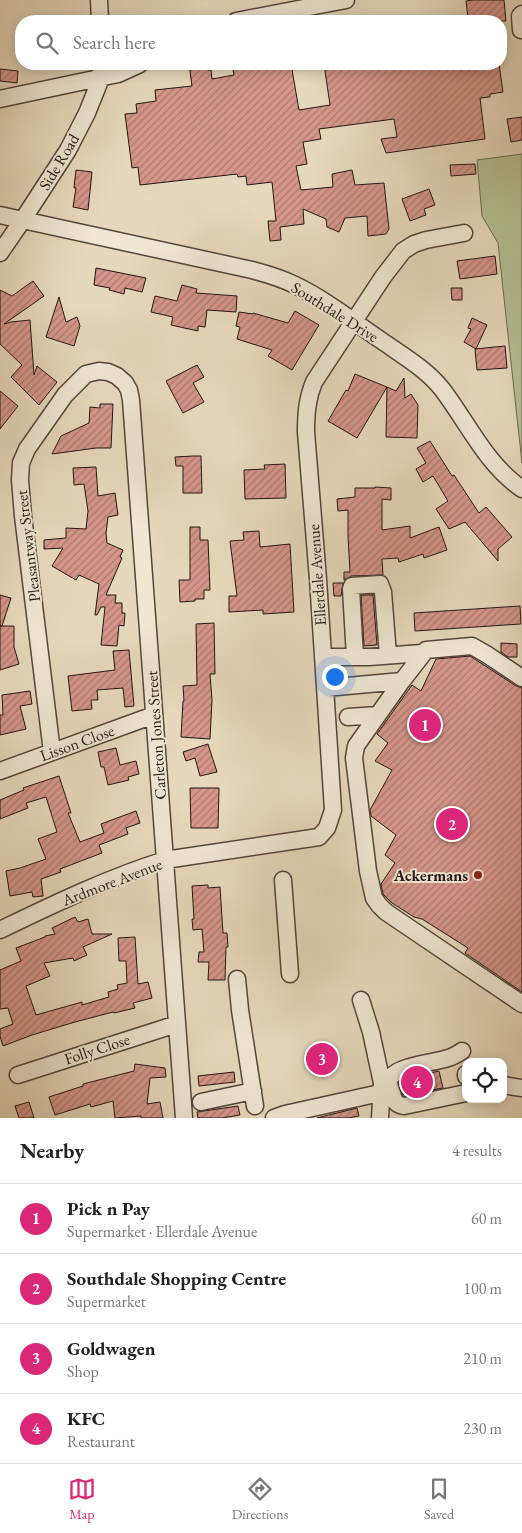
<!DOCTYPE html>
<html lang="en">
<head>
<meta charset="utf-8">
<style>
  :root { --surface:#fff; --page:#f6f6f6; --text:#222; --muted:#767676; --line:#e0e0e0; --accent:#db2777 }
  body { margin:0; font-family:"EB Garamond",serif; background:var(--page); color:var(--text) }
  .controls { position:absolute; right:15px; bottom:15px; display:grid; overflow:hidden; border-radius:10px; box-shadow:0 2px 12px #0003 }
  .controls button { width:45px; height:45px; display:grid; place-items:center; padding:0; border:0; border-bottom:1px solid var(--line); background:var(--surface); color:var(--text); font:25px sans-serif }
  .you { position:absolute; left:334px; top:676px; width:18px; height:18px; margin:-12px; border:4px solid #fff; border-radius:50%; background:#1a73e8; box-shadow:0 0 0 8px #1a73e833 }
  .badge { display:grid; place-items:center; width:32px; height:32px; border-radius:50%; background:var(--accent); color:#fff; font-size:16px; font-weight:700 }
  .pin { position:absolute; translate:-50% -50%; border:2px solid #fff; box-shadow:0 1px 5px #0006 }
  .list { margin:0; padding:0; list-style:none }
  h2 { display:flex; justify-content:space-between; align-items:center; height:65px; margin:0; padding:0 20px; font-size:21px }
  h2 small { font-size:16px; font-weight:400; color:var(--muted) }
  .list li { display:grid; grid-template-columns:32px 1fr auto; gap:15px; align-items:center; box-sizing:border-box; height:70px; padding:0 20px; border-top:1px solid var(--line) }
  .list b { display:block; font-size:19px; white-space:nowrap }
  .list p { margin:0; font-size:16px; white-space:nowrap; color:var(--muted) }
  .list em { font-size:16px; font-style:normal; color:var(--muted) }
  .icon { flex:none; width:28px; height:28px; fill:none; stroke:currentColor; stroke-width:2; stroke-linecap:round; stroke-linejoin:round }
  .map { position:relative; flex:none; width:522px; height:1118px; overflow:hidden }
  .search { position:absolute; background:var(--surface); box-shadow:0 2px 12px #0003; left:15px; right:15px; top:15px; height:55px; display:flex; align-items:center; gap:12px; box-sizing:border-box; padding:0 18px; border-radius:20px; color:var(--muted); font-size:19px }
  .sheet { height:345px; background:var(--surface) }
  nav { display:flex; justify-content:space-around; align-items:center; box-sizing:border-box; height:70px; border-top:1px solid var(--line); background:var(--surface); font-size:14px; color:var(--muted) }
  nav a { display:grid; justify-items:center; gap:2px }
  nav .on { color:var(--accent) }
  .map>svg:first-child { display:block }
  .park { fill:#b3bf92; stroke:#6a6a52 }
  .building { fill:url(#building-hatch); stroke:#221511 }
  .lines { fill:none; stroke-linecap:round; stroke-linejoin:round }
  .minor-casing { stroke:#53463c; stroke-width:19 }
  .minor { stroke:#efe6d3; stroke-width:16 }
  .poi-dot { fill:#8f2418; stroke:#efe6d3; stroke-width:2 }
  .labels { text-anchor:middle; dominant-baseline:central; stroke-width:4; stroke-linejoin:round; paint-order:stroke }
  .street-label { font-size:16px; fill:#221511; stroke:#efe6d3 }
  .poi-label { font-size:16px; font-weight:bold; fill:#221511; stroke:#efe6d3; text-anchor:end }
</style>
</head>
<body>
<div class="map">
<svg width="522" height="1118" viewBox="0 0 522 1118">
  <defs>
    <pattern id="building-hatch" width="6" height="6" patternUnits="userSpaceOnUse" patternTransform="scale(1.25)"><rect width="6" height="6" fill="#d6968b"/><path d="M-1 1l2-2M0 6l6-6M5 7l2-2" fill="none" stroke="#ad7970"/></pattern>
  </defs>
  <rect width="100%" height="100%" fill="#e6d8bc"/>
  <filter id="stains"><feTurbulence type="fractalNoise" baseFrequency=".004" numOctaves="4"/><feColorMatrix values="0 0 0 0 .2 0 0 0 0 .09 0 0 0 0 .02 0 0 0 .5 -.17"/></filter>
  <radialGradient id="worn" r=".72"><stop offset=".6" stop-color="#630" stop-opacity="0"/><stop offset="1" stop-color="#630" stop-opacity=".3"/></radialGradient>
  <path class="park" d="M522,154V463L498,243L482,216L477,160Z"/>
  <path class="building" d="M472,0H504L506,21H480L479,16L468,18L466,1Z
    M189,64H207L208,70H211L212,79L234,75L232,64H275V67L291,64L299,110L330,105L324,64H499L503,92L490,94V97L480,98L485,139L386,153L381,139L397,137L394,119L319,129L321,139L303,142L307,164L296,166L301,190L333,187L332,174L352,170L355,185L384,183L389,229L386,234L368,236L367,216L345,218L339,232L327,227L326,219L303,209L304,224L280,227L281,240L270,241L268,221H276L272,182L247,185L246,176L238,177L237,174L140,185L138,167L132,168L125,114L137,113L136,104L156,101L155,90L192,86Z
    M0,69L18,71L17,83L0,81Z
    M522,117V140L511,142L507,119Z
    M475,164L476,174L451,176L450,165Z
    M76,170L92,172L88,210L73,207L76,188H74Z
    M429,189L435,205L424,209L426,215L410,221L402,199Z
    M495,256L497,274L460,279L457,261Z
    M96,268L146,278L142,292L125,288L124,294L109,290L110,288L94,285Z
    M33,281L44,296L4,324L11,322L30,320L34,375L37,366L57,382L39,405L11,377L22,365L0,344V290L12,296Z
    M182,285L197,289L196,293L237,296L236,312L207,310L205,327L198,326V331L171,325L173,317L151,312L155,296L177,301Z
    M451,288H462V300H452Z
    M59,297L66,322L77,317L80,326L74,346L46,337Z
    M295,311L319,325L292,370L268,356L272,350L237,339L240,327L236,326L239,312L253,314V313L288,323Z
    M472,318L487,325L476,349L464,342L471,329L468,328Z
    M505,346L507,368L477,370L475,349Z
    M197,365L204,377L193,383L204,402L183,413L166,381Z
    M355,374L387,387L357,438L328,421L346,390L348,391Z
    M404,378L405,398L411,394L418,405L417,438L386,437L387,387L396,391Z
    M0,391L18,406L0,429Z
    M100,404H113L111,448H96L52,454L61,436L89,423L90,407L100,408Z
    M430,441L452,476L454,475L479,513L486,507L512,537L498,549V561L465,522L449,529L436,509L448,501L433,476L423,482L416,469L426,463L417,448Z
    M193,456H201L202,493H183V466H176L175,457Z
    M285,464L286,498L245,499L244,470L265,469L264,465Z
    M96,467L98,496L115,493L118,515L108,517L106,533L107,543L123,550L120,557L122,558L106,595H116L115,603H122V613H125L124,626L119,625L117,646L101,645L105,607H101L97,615H95L99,584L79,575L76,580L52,566L63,548L44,549V540L66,538V528L86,529L88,511L84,484L74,485L73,468Z
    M375,487L391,488V500L382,499V530L410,526V538L439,527L447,550L424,558L423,554L399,562L398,558L382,559L383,575L351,576L344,580V572H350L348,536V510L338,511L337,499L355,497V488H375Z
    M190,527H200V540H208L210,590H204V599H195V601L180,602L179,580H190Z
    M259,531L260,547L290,544L294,612L263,614V610L229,612V596H237L230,541L244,540L243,532Z
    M333,583H343L341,596H334Z
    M0,595L11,598L2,626L0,625Z
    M361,595H373L377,645L364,646Z
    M520,606L521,624L415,631L414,613Z
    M214,623L215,674H210L212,700L210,739L181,737L183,701H184L183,686L197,685L196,624Z
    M0,626H14V647L19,664L0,670Z
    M501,643L517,644V657H508L501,652Z
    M129,650L134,706L125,707L123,688L97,690L98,700H91L92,709L72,711L68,676L115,670L113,651Z
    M470,656L516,686L522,688V992L465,953L468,948L422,919L414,917L392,903L383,894L381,884L395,863L385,855L396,835L371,816L370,810L392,770L375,761L388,743L377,734L412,685L421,691L436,659Z
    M30,691L32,704L20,706L26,729L0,735V715H3L2,695Z
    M208,744L217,772L200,776L195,758L186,761L183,752Z
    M116,748L120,765L136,761L139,774L128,777L129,780L108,785L104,767H101L98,752Z
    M59,776L71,813H68L80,842L104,833L101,824L136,811L140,823L126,828L128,834L99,845L102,853L60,869L61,872L41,879L43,896L33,897L32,892L10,896L6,871L20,868L46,859L38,839L57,832L46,797L26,803L28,808L0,819V800L24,790L23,788Z
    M190,788H219L218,828H191Z
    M208,885V888L220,887L223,933H227L228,947H226L225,980H208L209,962H198L199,952H204L202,929L193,930L192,919H194L192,886Z
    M75,917L78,922L88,919L92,934H112L83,947L87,955L74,961L73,958L44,963L50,976L26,986L36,1015L82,1002V1005L109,997L108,992L118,989L117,985L127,983L126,961H119L118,938L135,937L138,984L148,982L152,998L133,1003L135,1008L114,1013L113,1012L75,1022L32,1035L3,1046L0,1036V1029L13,1024L8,1008L0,1009V970L21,961L16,948L45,937V936L55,934L52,928Z
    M135,1064L165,1068L166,1077L150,1078L147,1104L160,1102L163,1118H141V1116L115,1118L113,1101L91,1107L90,1104L55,1115L49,1097L83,1086V1084L134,1071Z
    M439,1071L443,1088L403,1095L399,1083L401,1081L412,1077Z
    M234,1072L235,1082L199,1086L198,1076Z
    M29,1102L34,1118H19L15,1106Z
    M238,1106L240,1115L222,1118H198L197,1112Z
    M357,1108L359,1116L348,1118H317Z"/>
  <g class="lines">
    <g class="minor-casing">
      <path id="minor" d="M99,0L100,21
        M236,21L346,0
        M521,30L520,16L522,14
        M0,99L118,74L140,64
        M0,215L252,270C267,274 281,278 295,285C326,300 354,322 382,341C402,355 426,369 442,389C468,423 485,463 522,489
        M0,253L22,221L68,150L87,113L101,78V64
        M323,657H369L422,653
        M355,657L351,589L352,586L380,584L383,592L388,655
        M522,678L486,654L472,646L426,650L402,681L356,746L354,758L368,871L374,898L379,905L386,912L522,1004
        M325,688L402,681
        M348,717L378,715
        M52,752L23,516L20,480L21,463L27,449L65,395L86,374L99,371L108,372L117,376L125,383L129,390L131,400L184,1118
        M0,771L154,715
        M283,880L290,974
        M0,930C54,904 108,878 165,860L319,837L327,828L333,810L318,579L306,432C306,414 307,399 314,382L383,277L403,251L414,244L426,240L464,233
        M237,979L240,1010L255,1106
        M361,1000L371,1032L382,1083L380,1118
        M462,1051C457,1054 453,1057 448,1058C434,1063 400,1065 391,1077C387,1082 391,1090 393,1096C394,1102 398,1105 404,1106L466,1093
        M466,1074V1076
        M18,1075L177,1024
        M503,1085L522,1088
        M201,1102L253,1091
        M274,1118L285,1114L380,1093"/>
    </g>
    <use href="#minor" class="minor"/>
  </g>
  <circle class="poi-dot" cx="478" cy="875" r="5"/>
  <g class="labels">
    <g class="street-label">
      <text transform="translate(59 162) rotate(-59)">Side Road</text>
      <text transform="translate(335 312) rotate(32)">Southdale Drive</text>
      <text transform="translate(28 546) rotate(-97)">Pleasantway Street</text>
      <text transform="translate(317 575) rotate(-94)">Ellerdale Avenue</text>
      <text transform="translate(156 735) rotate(-94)">Carleton Jones Street</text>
      <text transform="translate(77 743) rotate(-20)">Lisson Close</text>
      <text transform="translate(112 882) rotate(-21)">Ardmore Avenue</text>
      <text transform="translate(97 1049) rotate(-18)">Folly Close</text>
    </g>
    <g class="poi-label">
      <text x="468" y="875">Ackermans</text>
    </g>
  </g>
  <rect width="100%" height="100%" filter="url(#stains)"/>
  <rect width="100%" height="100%" fill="url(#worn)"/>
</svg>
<div class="controls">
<button><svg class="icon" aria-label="locate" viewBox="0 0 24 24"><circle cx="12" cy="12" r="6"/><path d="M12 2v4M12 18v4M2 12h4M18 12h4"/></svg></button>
</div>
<div class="you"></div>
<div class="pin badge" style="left:425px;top:725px">1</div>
<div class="pin badge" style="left:452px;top:824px">2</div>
<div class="pin badge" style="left:322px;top:1059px">3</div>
<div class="pin badge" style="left:417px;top:1082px">4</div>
<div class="search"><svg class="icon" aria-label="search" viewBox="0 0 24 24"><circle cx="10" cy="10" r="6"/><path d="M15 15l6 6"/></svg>Search here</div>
</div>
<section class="sheet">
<h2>Nearby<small>4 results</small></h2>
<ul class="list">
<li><span class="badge">1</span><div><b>Pick n Pay</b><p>Supermarket · Ellerdale Avenue</p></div><em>60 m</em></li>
<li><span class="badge">2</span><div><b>Southdale Shopping Centre</b><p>Supermarket</p></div><em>100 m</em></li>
<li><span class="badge">3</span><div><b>Goldwagen</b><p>Shop</p></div><em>210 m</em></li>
<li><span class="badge">4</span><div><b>KFC</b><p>Restaurant</p></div><em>230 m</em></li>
</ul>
</section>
<nav>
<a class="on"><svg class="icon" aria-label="map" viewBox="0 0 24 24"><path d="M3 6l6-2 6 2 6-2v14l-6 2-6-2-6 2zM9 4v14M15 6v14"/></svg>Map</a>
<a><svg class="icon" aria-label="directions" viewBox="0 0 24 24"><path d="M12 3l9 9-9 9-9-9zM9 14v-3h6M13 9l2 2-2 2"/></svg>Directions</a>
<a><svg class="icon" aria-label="saved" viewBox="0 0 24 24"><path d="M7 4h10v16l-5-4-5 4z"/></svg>Saved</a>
</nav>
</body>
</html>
